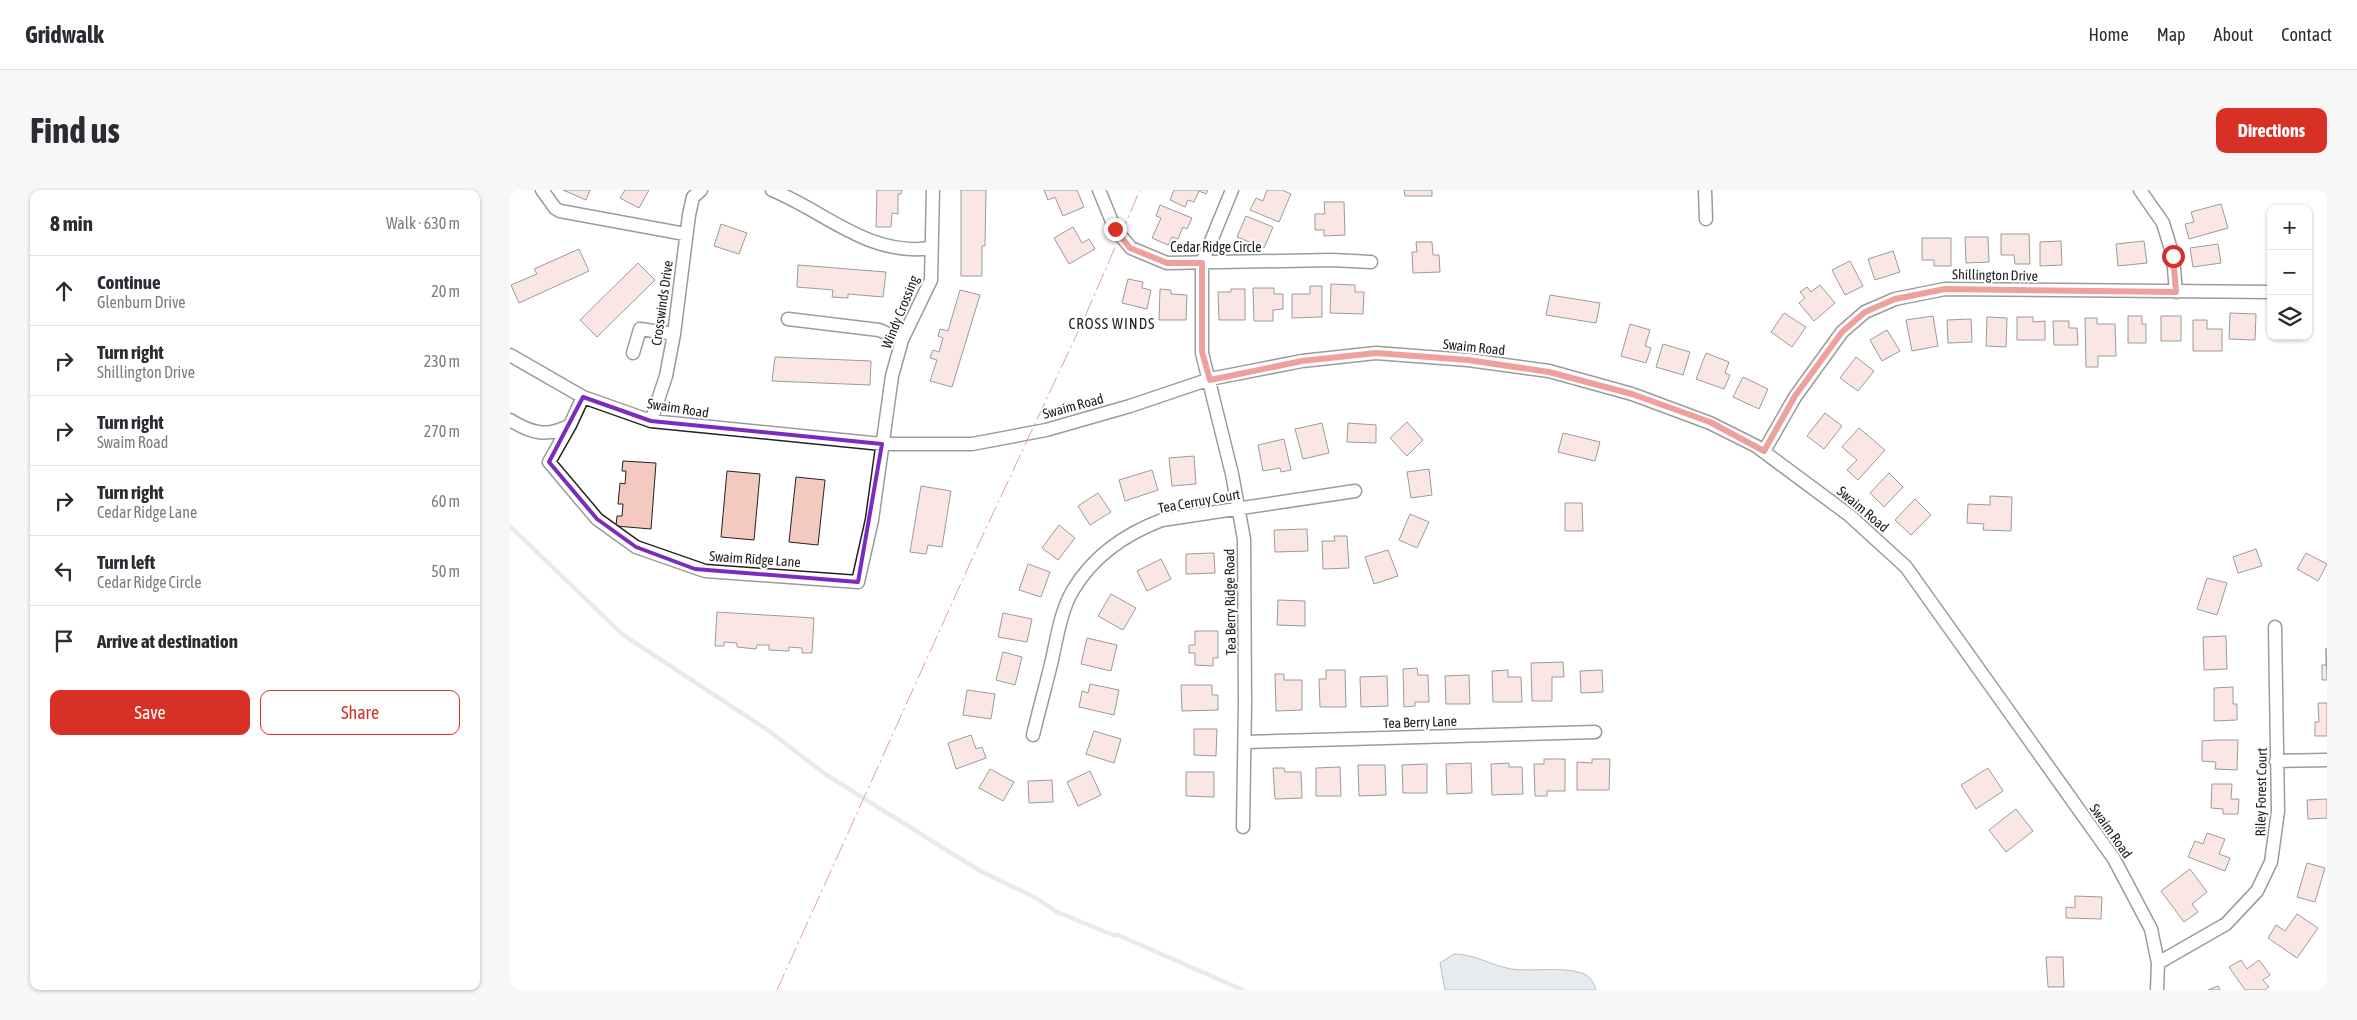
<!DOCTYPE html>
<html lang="en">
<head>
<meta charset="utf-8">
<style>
  :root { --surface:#fff; --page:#f7f7f7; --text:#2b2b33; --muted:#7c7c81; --line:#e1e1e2; --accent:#d93025 }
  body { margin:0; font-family:"Asap Condensed",sans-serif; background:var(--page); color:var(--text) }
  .controls { position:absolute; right:15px; top:15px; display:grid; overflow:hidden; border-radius:10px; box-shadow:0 1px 4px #0004 }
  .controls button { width:45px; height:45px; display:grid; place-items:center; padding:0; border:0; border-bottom:1px solid var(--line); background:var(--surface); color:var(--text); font:25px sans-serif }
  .stop { position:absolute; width:15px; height:15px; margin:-11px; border:4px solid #d93025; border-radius:50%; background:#fff }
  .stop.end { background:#d93025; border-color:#fff; box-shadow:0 1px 5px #0008 }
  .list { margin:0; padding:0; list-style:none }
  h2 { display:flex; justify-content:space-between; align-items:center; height:65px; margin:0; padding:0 20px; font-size:21px }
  h2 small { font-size:16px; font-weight:400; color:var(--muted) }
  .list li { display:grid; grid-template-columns:32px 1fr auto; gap:15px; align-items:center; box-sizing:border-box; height:70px; padding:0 20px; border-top:1px solid var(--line) }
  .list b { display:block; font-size:19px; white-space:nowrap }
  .list p { margin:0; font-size:16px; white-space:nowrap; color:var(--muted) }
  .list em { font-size:16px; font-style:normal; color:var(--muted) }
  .actions { display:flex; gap:10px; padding:15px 20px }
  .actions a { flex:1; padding:11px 0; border:1px solid var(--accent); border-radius:10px; text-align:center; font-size:18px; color:var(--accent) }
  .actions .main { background:var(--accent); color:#fff }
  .icon { flex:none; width:28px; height:28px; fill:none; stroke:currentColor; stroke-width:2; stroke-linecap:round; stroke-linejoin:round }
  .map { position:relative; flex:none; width:1817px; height:800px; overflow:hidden; border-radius:10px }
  header { display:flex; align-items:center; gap:30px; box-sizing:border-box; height:70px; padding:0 25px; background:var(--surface); border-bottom:1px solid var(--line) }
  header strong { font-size:24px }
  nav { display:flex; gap:28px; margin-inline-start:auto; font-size:18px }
  .intro { display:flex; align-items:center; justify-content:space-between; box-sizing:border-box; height:120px; padding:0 30px }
  h1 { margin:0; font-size:35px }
  .button { padding:12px 22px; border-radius:10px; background:var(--accent); color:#fff; font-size:18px; font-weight:700 }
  main { display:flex; gap:30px; padding:0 30px }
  aside { flex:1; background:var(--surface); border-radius:10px; box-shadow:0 1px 4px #0004 }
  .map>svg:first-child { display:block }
  .water { fill:#c7d3dd; stroke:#6f6f6f }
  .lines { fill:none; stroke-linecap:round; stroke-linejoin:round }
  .stream { stroke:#c7d3dd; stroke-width:4.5 }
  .building { fill:#f3c9c0; stroke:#222 }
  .minor-casing { stroke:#222; stroke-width:15 }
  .minor { stroke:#fff; stroke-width:12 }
  .power { stroke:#c62828; stroke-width:1; stroke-dasharray:18 4 2.5 4; stroke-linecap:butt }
  .route { stroke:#d93025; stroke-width:6 }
  .marked { fill:none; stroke:#7b2cbf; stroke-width:4; stroke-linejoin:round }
  .labels { text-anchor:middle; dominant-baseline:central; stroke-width:4; stroke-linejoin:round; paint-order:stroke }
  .street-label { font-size:14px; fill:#222; stroke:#fff }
  .neighbourhood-label { font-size:15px; letter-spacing:1px; fill:#222; stroke:#fff }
</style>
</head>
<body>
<header>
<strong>Gridwalk</strong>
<nav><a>Home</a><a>Map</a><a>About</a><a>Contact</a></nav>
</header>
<div class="intro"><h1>Find us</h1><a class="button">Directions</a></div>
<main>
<aside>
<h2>8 min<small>Walk · 630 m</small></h2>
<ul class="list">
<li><svg class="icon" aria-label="ahead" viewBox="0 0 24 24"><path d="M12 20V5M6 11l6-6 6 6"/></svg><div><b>Continue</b><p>Glenburn Drive</p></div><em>20 m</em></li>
<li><svg class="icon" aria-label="right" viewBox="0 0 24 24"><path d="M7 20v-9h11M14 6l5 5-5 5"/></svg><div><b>Turn right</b><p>Shillington Drive</p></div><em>230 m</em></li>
<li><svg class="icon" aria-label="right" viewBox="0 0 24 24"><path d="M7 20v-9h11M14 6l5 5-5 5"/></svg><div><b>Turn right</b><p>Swaim Road</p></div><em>270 m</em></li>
<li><svg class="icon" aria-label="right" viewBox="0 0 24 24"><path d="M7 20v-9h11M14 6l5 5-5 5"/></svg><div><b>Turn right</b><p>Cedar Ridge Lane</p></div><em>60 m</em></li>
<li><svg class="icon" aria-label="left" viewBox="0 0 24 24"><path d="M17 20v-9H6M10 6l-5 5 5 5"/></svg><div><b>Turn left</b><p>Cedar Ridge Circle</p></div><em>50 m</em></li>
<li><svg class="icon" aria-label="arrive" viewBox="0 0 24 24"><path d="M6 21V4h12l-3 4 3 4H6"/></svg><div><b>Arrive at destination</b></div></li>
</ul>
<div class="actions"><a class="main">Save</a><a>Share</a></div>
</aside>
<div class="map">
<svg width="1817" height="800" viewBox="0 0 1817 800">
  <rect width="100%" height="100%" fill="#fff"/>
  <path class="water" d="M944,764C964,764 981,775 1001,779C1024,782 1049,776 1072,783C1080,786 1084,792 1086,800H935L930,773Z"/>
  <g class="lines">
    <path class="stream" d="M0,336L112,444L259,541L315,584L470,681L526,708L547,722L603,745H608L733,800"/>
  </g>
  <path class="building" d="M53,0H80L76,10Z
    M115,0H139L129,18L110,8Z
    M367,0H392L391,4H388V24L382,23L381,37H366Z
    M451,0H476L475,56H472V86H451Z
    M534,0H567L574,17L553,26L545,7L538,10Z
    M664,0H698L696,4L689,1L684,12L678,10L675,17L660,10Z
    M757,0H772L781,4L769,32L740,20L746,8L753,11Z
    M894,0H922V6H895Z
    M814,12H834L835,45L814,46V40H805V24H815Z
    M1711,14L1718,38L1679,49L1675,34L1684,32L1681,22Z
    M650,15L682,28L677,39L673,37L668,49L662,47L658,55L642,48L651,28L646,26Z
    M736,26L763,37L754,58L727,47Z
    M211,34L237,43L229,64L204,56Z
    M563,37L572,53L579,49L585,59L559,74L544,48Z
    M1491,44H1519L1520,74H1505L1504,65H1491Z
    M1455,47H1478L1479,72L1456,73Z
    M1412,48H1441V76H1424V70H1412Z
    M1551,51L1552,75L1530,76V52Z
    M1634,51L1637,73L1608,76L1606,54Z
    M906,52H922L923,65H929L930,82L903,83L902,62H907Z
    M1708,54L1711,73L1683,77L1680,58Z
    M69,59L79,81L9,113L1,95L27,84L24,79Z
    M1383,61L1390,82L1365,90L1358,69Z
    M1340,71L1353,96L1335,105L1322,80Z
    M128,73L145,90L87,147L70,130Z
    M288,75L376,82L373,107L338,104V108L322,107L323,100L287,97Z
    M618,89L633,92L632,98L641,100L637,119L612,113Z
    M821,94L845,95V102H854L853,124L820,123Z
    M1310,95L1325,113L1304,131L1289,113L1295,108L1290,102L1297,97L1301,102Z
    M800,96H812V127L782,128V104H800Z
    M743,98H764V104H773V119L763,120V131H744Z
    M650,99L661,100V104L677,105L676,130H649Z
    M721,99H735V130H709L708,102H721Z
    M450,100L470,105L442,197L420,191L427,170L420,168L423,160L429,162L433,148L428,146L430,139L438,141Z
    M1040,105L1090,113L1086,133L1036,125Z
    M1274,123L1296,137L1282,157L1261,142Z
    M1720,123L1746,124L1745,150L1719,149Z
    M1423,126L1428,156L1402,161L1396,130Z
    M1618,126H1632V134H1636V153H1618Z
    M1651,126H1671V151H1651Z
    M1477,127L1497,128L1496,157L1476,156Z
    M1507,127H1523V132L1535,131V150H1507Z
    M1575,128H1587V134H1605L1606,166H1588V177H1576Z
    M1461,129L1462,152L1438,153L1437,130Z
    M1683,130H1697V139H1712V161H1683Z
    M1543,131H1559V138H1567L1568,155H1544Z
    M1120,134L1140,140L1135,156L1141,158L1136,173L1111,166Z
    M1377,140L1390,161L1372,171L1360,150Z
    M1153,154L1180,162L1173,185L1146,177Z
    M1196,163L1219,172L1215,183L1220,185L1214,199L1186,189Z
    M265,167L361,171L360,195L262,191Z
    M1346,167L1364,181L1348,201L1330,188Z
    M1233,187L1258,199L1249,219L1223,207Z
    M1315,223L1332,236L1314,259L1297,246Z
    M897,232L913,250L897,266L880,248Z
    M812,233L819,263L793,269L785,239Z
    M838,233L866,235V253L837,252Z
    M1349,238L1375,260L1348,290L1337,280L1347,270L1332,257Z
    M1053,243L1090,252L1085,271L1048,262Z
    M774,249L781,280L771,282L770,278L753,281L748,255Z
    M684,266L686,294L662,296L659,268Z
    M113,271L146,273L141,339L106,336L107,326H112L113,314H108L110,293L115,294L116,281H112Z
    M919,279L922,305L901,308L897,282Z
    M642,280L648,300L615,311L609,290Z
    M217,281L250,284L244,350L211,347Z
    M1379,283L1393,297L1374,317L1360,303Z
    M286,287L315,290L308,355L279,352Z
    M411,296L441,301L432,357L418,355L416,364L400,362Z
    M588,303L601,322L580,335L568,316Z
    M1480,306L1502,307L1501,341L1473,340L1474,334L1457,333L1458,314L1480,315Z
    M1405,309L1421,325L1401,345L1385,330Z
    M1055,313H1072L1073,341H1055Z
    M900,324L919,332L907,358L889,350Z
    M549,335L565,348L548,370L532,358Z
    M797,339L798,361L765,362L764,340Z
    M824,346H837L839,378L813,379L812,351H825Z
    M1746,359L1752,376L1728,383L1723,367Z
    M878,360L888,386L864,394L855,367Z
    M704,363L705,383L676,384V364Z
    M1796,363L1817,374L1808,391L1787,379Z
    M651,369L661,389L637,401L627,381Z
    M518,374L540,382L531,407L509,400Z
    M1697,388L1717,393L1707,425L1687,419Z
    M601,404L626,418L613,440L588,426Z
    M768,410L795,411V436L767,435Z
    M207,422L304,428L302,463H292V458L279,457V461L259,460V455H247L246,459L227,457V453L214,452V456H205Z
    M493,423L522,429L517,452L488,447Z
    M685,441H708V468H703V476L685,475V463H679V455H685Z
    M1716,446L1717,479L1694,480L1693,447Z
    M577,448L607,455L601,481L571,474Z
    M1816,458L1817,490H1812V475H1816Z
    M493,462L512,467L505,495L486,490Z
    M1053,472L1054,487H1042V511H1022L1021,473Z
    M907,478L908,485H918L919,512H905V516L894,517L893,479Z
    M816,480H835L836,517H810L809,489H816Z
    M998,480V487H1011L1012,512H983L982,481Z
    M1092,480L1093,502L1071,503L1070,481Z
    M765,484H774V490H792V520L766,521Z
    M959,485L960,514H936L935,486Z
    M877,486L878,516L851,517L850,487Z
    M580,494L609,500L604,525L569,517L572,501L578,503Z
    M671,495H702V505H708V520L672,521Z
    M1723,497V514H1727V530L1704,531V498Z
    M457,500L485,504L481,529L453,525Z
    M1808,513H1817V546H1805V532H1809Z
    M684,539H707L706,566L684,565Z
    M584,541L611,549L604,573L576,564Z
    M461,545L466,559L472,557L476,568L446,579L438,553Z
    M1705,550H1728L1727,580L1705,579L1706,572L1692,571V551Z
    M1034,569H1055V601H1037V606H1025L1024,574H1034Z
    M1082,569H1100L1099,600H1067V572L1082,573Z
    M961,573L962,603L937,604L936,574Z
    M999,573V577H1012L1013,604L982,605L981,574Z
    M917,574V603H893L892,575Z
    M848,575H875L876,605L849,606Z
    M830,577L831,606H806V578Z
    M763,578H774L775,582H791L792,608L765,609Z
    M1478,578L1493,601L1466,619L1451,595Z
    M480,579L504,592L493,611L469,598Z
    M580,581L591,605L568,616L557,592Z
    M676,582H704V607L676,606Z
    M542,590L543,612L519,613L518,591Z
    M1702,594H1722L1721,609H1729L1728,624H1713V619L1701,618Z
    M1817,609V628L1798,629L1797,610Z
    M1506,619L1523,641L1496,662L1479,640Z
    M1697,643L1715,649L1709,664L1720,668L1715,681L1678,667L1685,651L1693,654Z
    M1797,673L1815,678L1805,712L1787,707Z
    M1680,679L1697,702L1682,714L1688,722L1674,732L1651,701Z
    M1565,706L1592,707L1591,729L1556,728V717L1565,718Z
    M1787,724L1808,738L1787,768L1758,748L1766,735L1775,741Z
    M1536,767H1553L1554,797H1538Z
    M1731,770L1737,779L1749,770L1760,785L1753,790L1759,797L1755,800H1735L1719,777Z
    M1708,796L1710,800H1698Z"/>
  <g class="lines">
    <g class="minor-casing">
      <path id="minor" d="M32,0L45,18L50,21L175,44
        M262,0C316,22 359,67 421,58
        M589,0L605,39L621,58L657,73L822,70L861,72
        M722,0L692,73V163L722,284L734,349L735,514L733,637
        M1195,0L1196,29
        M1630,0L1653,33L1663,66L1666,102
        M278,129L369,140L392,150
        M123,163L130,139L164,144
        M0,165L73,207L141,231L372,254H462L536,240L620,216L700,189L792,171L866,163L958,170L1039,181L1122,204L1200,233L1246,256L1339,325L1396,377L1604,669L1641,739L1648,773L1647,800
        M73,207L60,235L39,272L87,329L126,357L195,381L348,392L362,330L382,186L392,150L421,90L423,0
        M0,230C21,243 37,248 60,235
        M141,231L156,186L164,144L179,25L183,7L191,0
        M1254,261L1285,207L1332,142L1355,122L1385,109L1435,99L1761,102
        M523,545C529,520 536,495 542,470C547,447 551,420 563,400C584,365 615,344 652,330L845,301
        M735,552L1085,542
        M1766,571L1817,570
        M1648,773L1716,734L1747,701L1761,672L1768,621L1765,437"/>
    </g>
    <use href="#minor" class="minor"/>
    <path class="power" d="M267,800L471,349L573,131L630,0"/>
  </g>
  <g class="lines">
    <path class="route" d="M605,39L620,58L657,73H692V162L700,190L792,171L866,163L958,170L1039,182L1122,204L1200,232L1254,261L1285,206L1332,142L1355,122L1385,109L1435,99L1666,102L1663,66"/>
  </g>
  <path d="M0 0H1817V800H0ZM73,207L141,231L372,254L348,392L185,379L126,357L87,329L39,272Z" fill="#fff" fill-opacity=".55" fill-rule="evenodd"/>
  <path class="marked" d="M73,207L141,231L372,254L348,392L185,379L126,357L87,329L39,272Z"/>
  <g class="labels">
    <g class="street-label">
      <text x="706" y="57">Cedar Ridge Circle</text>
      <text transform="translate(1485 85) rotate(1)">Shillington Drive</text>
      <text transform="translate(152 113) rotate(-82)">Crosswinds Drive</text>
      <text transform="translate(390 122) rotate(-68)">Windy Crossing</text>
      <text transform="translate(964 157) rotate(6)">Swaim Road</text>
      <text transform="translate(563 216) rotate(-15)">Swaim Road</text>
      <text transform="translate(168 218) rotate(9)">Swaim Road</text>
      <text transform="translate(689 311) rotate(-10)">Tea Cerruy Court</text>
      <text transform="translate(1353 319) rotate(40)">Swaim Road</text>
      <text transform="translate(245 369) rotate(4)">Swaim Ridge Lane</text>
      <text transform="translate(720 412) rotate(-91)">Tea Berry Ridge Road</text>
      <text transform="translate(910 532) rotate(-2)">Tea Berry Lane</text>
      <text transform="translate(1751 602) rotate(-89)">Riley Forest Court</text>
      <text transform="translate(1601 641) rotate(55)">Swaim Road</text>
    </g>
    <g class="neighbourhood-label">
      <text x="602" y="133">CROSS WINDS</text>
    </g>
  </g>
</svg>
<div class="controls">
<button>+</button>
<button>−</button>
<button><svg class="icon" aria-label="layers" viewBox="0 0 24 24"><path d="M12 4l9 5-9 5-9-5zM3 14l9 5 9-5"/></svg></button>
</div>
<div class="stop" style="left:1663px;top:66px"></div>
<div class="stop end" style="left:605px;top:39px"></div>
</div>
</main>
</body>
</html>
